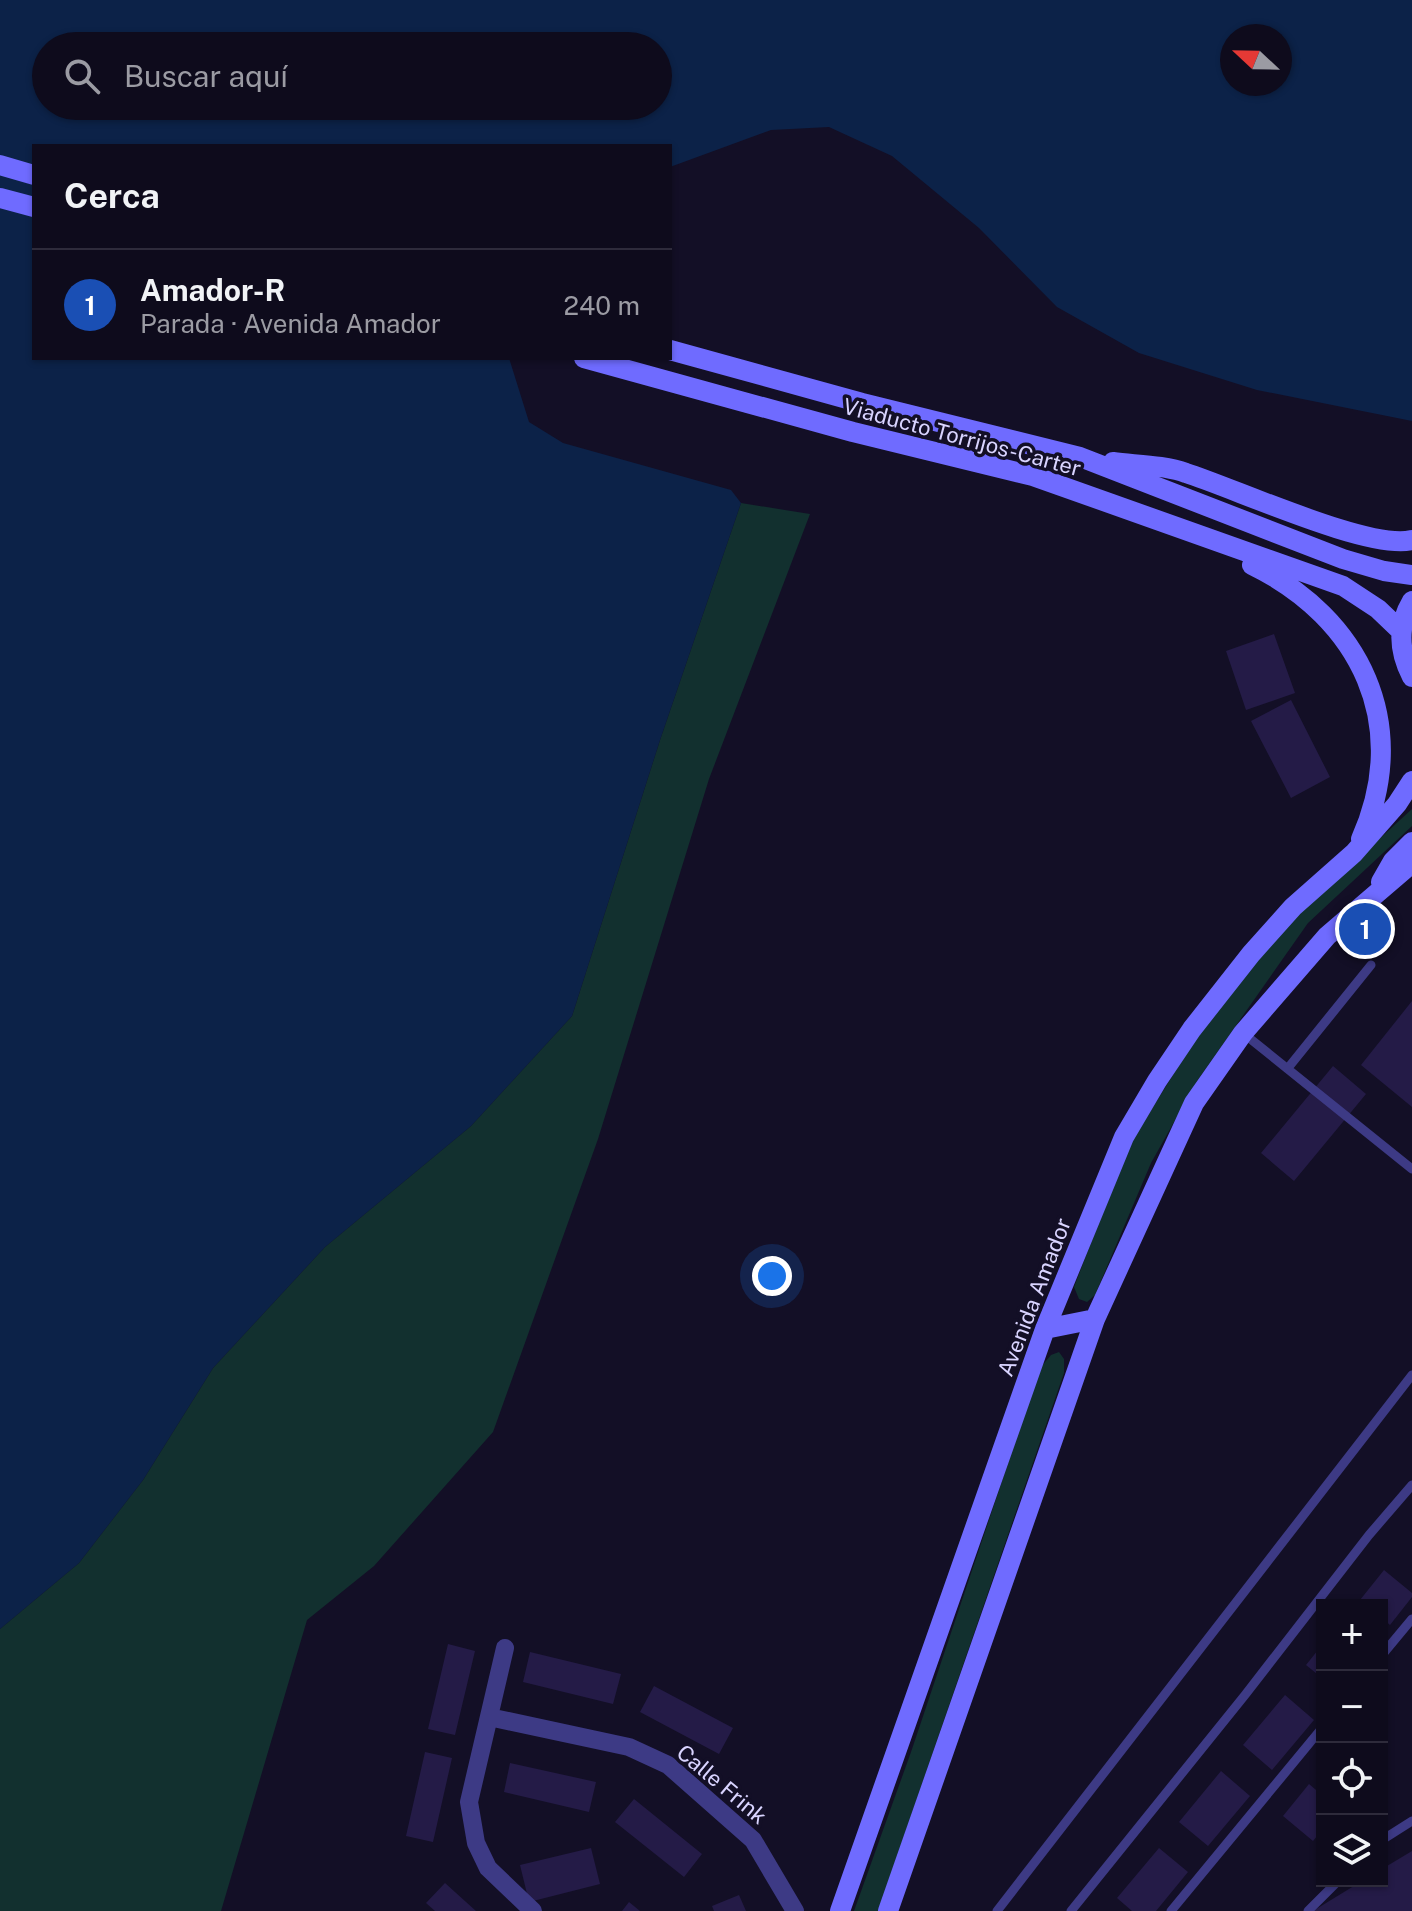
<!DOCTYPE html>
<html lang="es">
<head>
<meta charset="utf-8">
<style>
  :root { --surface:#0e0b1c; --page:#171425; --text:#f1f3f6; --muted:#9b9ba3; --line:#2e2b3b; --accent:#00e5ff }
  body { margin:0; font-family:"Public Sans",sans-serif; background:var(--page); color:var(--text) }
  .controls { position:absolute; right:24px; bottom:24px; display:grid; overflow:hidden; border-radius:0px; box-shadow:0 2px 6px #0004 }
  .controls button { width:72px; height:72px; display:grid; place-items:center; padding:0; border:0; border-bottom:2px solid var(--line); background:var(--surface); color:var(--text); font:40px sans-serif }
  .compass { position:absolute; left:1220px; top:24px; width:72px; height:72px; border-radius:50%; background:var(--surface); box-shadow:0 2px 6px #0004; rotate:292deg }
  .you { position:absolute; left:772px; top:1276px; width:28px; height:28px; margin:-20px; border:6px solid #fff; border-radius:50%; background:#1a73e8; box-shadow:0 0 0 12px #1a73e833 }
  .badge { display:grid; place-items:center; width:52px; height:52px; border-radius:50%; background:var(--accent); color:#fff; font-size:26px; font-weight:700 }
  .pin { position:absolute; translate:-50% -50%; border:4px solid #fff; box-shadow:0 2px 8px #0006 }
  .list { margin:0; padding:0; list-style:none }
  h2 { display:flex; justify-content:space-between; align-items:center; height:104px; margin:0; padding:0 32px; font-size:34px }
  h2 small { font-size:26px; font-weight:400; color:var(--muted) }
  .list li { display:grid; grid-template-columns:52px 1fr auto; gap:24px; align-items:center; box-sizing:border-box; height:112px; padding:0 32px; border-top:2px solid var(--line) }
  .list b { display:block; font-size:30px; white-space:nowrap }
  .list p { margin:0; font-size:26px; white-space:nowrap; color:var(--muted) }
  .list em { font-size:26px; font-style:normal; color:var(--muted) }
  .icon { flex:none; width:44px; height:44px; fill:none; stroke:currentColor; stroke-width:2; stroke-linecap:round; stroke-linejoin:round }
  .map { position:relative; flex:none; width:1412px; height:1911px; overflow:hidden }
  .search { position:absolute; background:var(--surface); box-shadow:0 2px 6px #0004; left:32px; top:32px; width:640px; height:88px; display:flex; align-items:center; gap:20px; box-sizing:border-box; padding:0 28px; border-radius:44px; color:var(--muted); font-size:30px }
  .panel { position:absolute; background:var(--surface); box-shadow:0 2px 6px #0004; left:32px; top:144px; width:640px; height:216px; border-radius:0px }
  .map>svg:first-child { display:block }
  .green { fill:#12302f }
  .water { fill:#0c2248; fill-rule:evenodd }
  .building { fill:#241b47 }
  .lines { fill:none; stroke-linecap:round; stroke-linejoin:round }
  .service { stroke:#3d3a85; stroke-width:9 }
  .minor { stroke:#3d3a85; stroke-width:18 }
  .secondary { stroke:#6f6bff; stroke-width:20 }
  .labels { text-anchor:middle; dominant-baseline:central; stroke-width:7; stroke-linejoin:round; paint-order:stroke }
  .street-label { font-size:22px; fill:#d9d4ff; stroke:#130f26 }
</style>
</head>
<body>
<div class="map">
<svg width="1412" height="1911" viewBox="0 0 1412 1911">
  <rect width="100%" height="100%" fill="#130f26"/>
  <path class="green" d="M741,503L810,514L709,779L598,1139L493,1432L374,1566L307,1620L221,1911H0V1629L79,1563L143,1480L213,1368L325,1247L471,1126L572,1016L660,740Z
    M1412,809V826L1308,923L1197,1081L1151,1163L1095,1295L1087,1302L1079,1299L1074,1287L1128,1147L1208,1019L1293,918Z
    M1059,1352L1064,1359V1373L878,1911H854L911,1752L1040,1368L1051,1355Z"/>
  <path class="water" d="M0,0H1412V421L1257,390L1139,353L1057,307L979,228L892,156L829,127L771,130L670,167V146H34V358H509L529,422L563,443L731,490L741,503L660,740L572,1016L471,1126L325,1247L213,1368L143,1480L79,1563L0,1629ZM1232,36H1280V84H1232ZM46,46H658V106H46Z"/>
  <path class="building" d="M1274,634L1295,693L1246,710L1226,651Z
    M1291,700L1330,777L1291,798L1251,721Z
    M1412,1001V1107L1361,1065Z
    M1333,1066L1366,1094L1294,1181L1261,1153Z
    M1384,1570L1412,1593V1597L1390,1625L1382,1618V1605H1366L1360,1600Z
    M448,1644L475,1651L455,1735L428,1729Z
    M1322,1645V1678L1306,1665Z
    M530,1652L621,1674L613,1704L523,1682Z
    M654,1686L733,1728L719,1754L640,1712Z
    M1285,1695L1314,1720L1272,1770L1243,1745Z
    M425,1752L452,1758L433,1842L406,1836Z
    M510,1763L596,1782L589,1812L504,1792Z
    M1221,1771L1250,1796L1208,1846L1179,1822Z
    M1309,1784L1322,1795V1830L1313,1841L1283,1816Z
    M634,1799L702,1854L684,1877L615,1822Z
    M591,1848L600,1884L529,1902L520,1865Z
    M1159,1848L1188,1872L1156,1911H1132L1117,1898Z
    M1412,1851V1911H1313L1362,1881H1382V1869Z
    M445,1883L476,1911H435L426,1903Z
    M739,1895L746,1911H714L712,1906Z
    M629,1902L640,1911H622Z"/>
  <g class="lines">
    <path class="service" d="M1243,1033L1412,1169
      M1288,1068L1371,965
      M1382,1655L1412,1619
      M1382,1840L1412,1821
      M997,1911L1412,1375
      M1071,1911L1245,1695L1369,1535L1412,1485
      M1171,1911L1322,1728
      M1308,1911L1338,1881"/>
    <path class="minor" d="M505,1648L469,1802L476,1843L488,1868L533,1911
      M489,1717L629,1747L668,1765L753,1840L795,1911"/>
    <path class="secondary" d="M0,165L34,175
      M0,198L34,207
      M670,350L862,403L1080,457L1343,559L1384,571L1412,575
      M584,358L853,432L1033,476L1343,586L1378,609L1401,631
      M1113,462C1136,465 1164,465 1186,473C1234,488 1370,551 1412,540
      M1252,565C1361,618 1412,725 1361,839
      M1412,601C1397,626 1399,652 1412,677
      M1381,882L1393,861L1412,842
      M1045,1329L1095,1319
      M840,1911L1045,1329L1124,1137L1157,1081L1192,1029L1251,954L1293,907L1354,853L1397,804L1412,781
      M888,1911L1095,1319L1194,1103L1243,1033L1327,936L1412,863"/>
  </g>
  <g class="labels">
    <g class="street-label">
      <text transform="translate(962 437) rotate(15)">Viaducto Torrijos-Carter</text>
      <text transform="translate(1034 1297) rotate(-69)">Avenida Amador</text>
      <text transform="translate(722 1784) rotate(40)">Calle Frink</text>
    </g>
  </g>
</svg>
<div class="controls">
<button>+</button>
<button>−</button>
<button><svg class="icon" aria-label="locate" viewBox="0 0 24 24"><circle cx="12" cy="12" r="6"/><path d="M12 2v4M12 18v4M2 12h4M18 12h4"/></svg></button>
<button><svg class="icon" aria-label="layers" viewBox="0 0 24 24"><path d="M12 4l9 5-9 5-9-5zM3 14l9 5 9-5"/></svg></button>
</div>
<svg class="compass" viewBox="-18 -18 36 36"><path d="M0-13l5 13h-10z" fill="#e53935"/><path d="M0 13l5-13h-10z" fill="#9b9ba3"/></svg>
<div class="you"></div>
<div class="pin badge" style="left:1365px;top:929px;background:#1a4fb4">1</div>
<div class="search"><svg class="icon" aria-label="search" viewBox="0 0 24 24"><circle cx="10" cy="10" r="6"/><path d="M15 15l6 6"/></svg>Buscar aquí</div>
<section class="panel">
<h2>Cerca<small></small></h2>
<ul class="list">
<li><span class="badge" style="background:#1a4fb4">1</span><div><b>Amador-R</b><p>Parada · Avenida Amador</p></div><em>240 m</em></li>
</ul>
</section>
</div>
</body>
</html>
